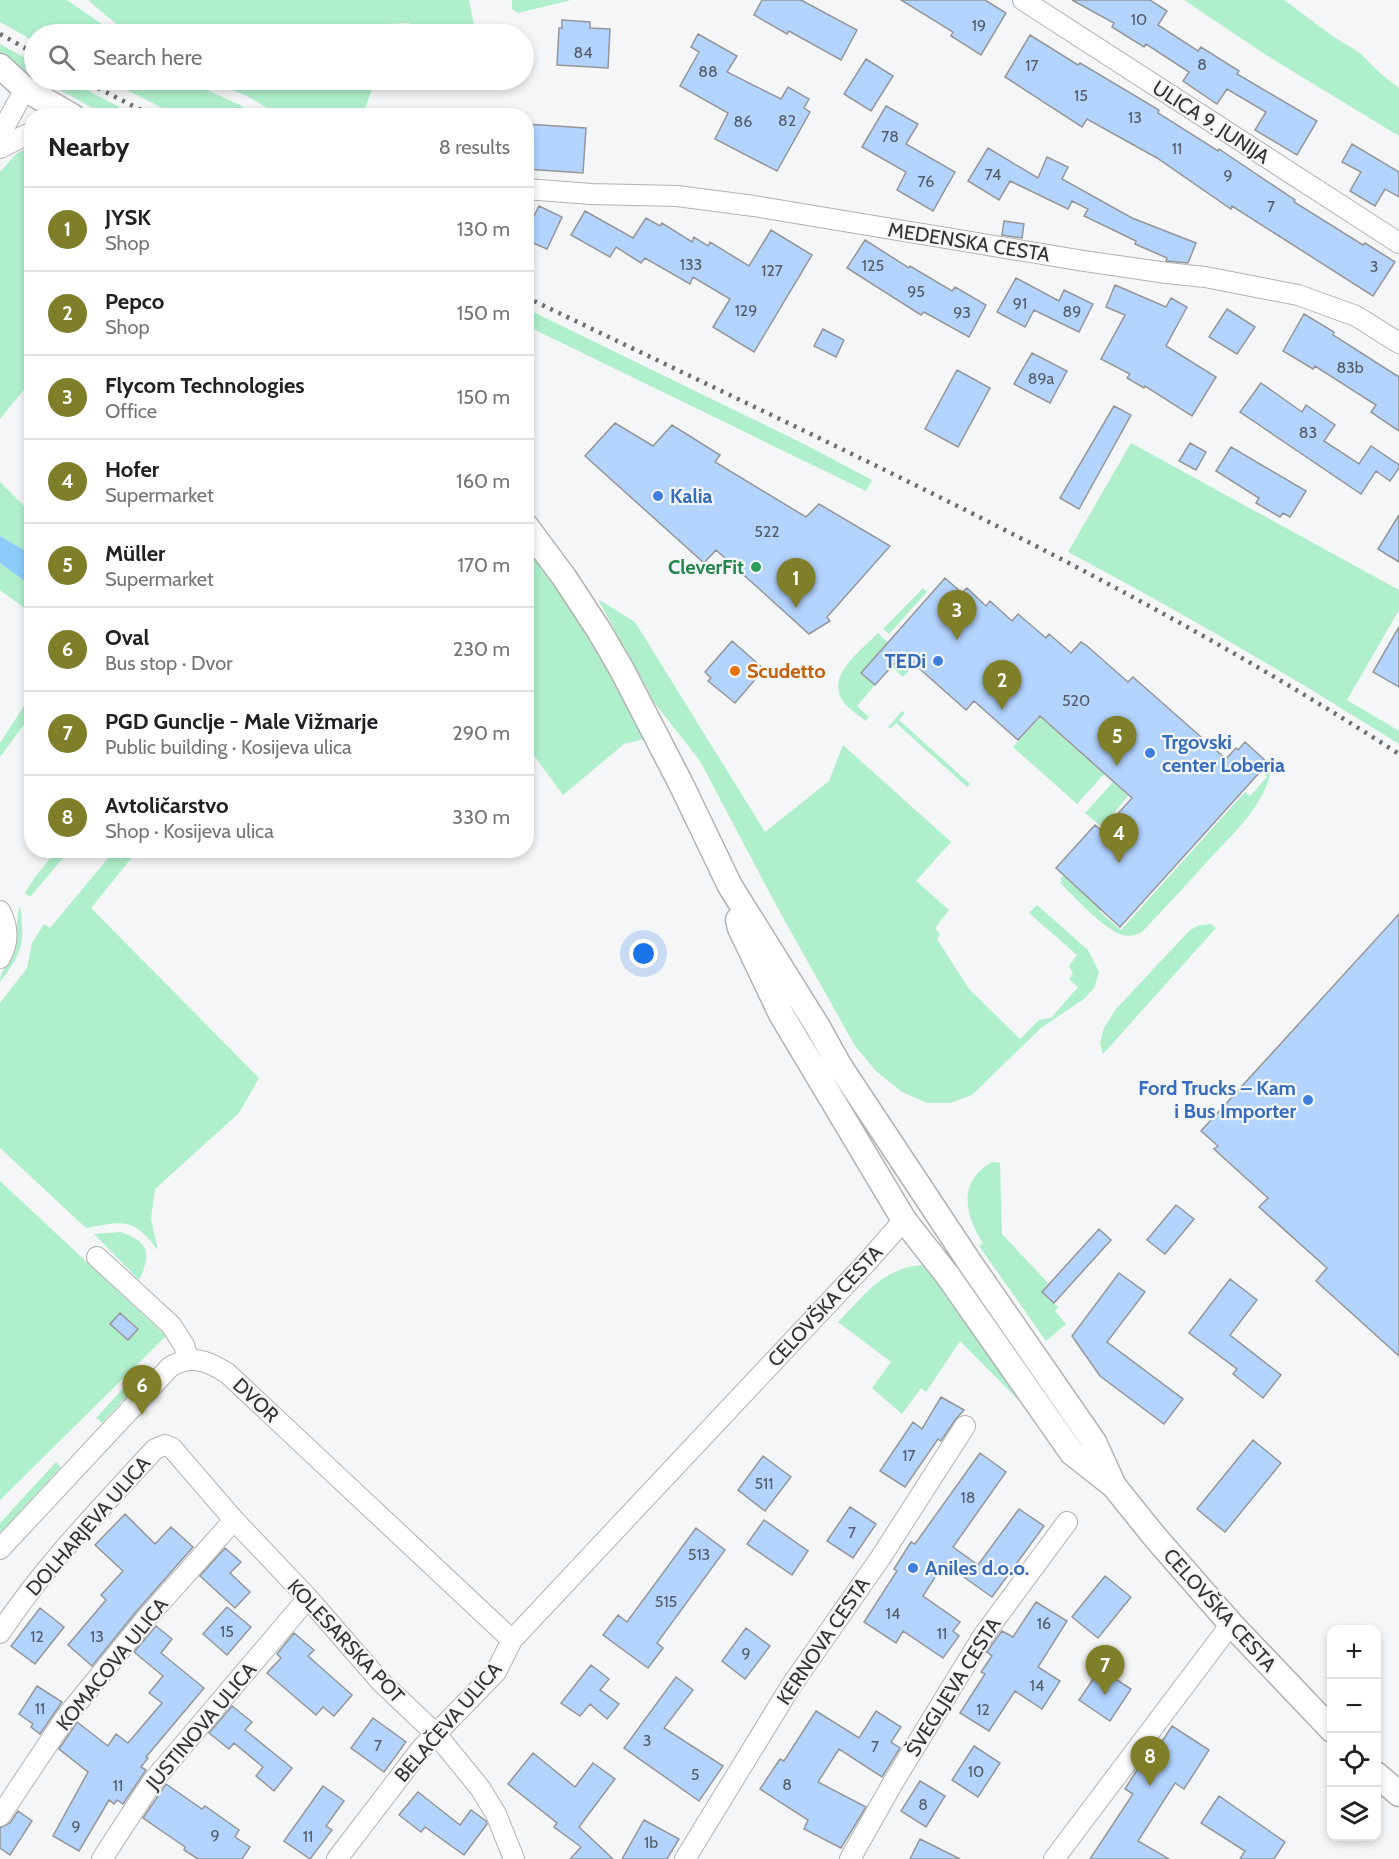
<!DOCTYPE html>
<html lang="en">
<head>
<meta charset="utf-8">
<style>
  :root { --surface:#fff; --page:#f2f2f2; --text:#202124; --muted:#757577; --line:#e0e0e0; --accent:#7e7f28 }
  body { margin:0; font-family:Cabin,sans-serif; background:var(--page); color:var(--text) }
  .controls { position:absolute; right:18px; bottom:18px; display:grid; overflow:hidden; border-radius:12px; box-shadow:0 3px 9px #0003 }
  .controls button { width:54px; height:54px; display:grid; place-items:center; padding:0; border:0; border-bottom:2px solid var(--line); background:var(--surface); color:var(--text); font:30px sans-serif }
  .you { position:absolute; left:644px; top:954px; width:21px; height:21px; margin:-15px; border:4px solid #fff; border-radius:50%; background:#1a73e8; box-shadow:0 0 0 9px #1a73e833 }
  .badge { display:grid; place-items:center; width:39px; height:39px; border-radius:50%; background:var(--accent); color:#fff; font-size:20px; font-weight:700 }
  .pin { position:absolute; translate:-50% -50px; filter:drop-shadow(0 2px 3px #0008) }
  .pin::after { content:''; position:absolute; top:32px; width:21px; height:18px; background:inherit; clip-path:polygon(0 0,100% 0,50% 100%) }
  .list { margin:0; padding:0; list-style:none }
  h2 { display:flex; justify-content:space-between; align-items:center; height:78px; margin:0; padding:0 24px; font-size:26px }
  h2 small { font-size:20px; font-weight:400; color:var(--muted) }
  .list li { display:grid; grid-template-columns:39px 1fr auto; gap:18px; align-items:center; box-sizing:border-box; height:84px; padding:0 24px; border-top:2px solid var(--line) }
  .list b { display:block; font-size:22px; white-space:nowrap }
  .list p { margin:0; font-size:20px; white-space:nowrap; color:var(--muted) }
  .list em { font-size:20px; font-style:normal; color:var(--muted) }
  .icon { flex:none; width:33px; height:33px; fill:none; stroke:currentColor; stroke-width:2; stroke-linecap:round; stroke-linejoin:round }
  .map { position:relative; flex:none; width:1399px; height:1859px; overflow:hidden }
  .search { position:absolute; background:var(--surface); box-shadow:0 3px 9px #0003; left:24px; top:24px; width:510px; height:66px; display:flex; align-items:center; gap:15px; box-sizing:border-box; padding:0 21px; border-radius:33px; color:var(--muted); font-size:22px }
  .panel { position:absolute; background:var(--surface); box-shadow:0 3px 9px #0003; left:24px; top:108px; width:510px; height:750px; border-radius:24px }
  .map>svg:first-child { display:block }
  .green { fill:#b0efcc }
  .water { fill:#8bccfa }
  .building { fill:#b3d4ff; stroke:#959697; stroke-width:1.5 }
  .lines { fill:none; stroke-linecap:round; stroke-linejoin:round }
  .minor-casing { stroke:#b2b2b3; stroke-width:22 }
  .major-casing { stroke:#b2b2b3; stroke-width:27 }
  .minor { stroke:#fff; stroke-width:20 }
  .major { stroke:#fff; stroke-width:24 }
  .rail { stroke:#6f6f70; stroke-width:4.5; stroke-dasharray:3 6; stroke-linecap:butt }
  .shop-dot { fill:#3f7fe0; stroke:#f5f6f7; stroke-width:2 }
  .leisure-dot { fill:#2e9e5b; stroke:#f5f6f7; stroke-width:2 }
  .food-dot { fill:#e8710a; stroke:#f5f6f7; stroke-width:2 }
  .labels { text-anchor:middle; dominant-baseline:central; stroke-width:4.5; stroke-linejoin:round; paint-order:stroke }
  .number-label { font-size:16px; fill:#535b67 }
  .street-label { font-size:20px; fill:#333334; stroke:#f5f6f7 }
  .shop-label { font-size:20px; font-weight:bold; fill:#366cbe; stroke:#f5f6f7; text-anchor:start }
  .leisure-label { font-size:20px; font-weight:bold; fill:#27864d; stroke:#f5f6f7; text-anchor:end }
  .food-label { font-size:20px; font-weight:bold; fill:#c56008; stroke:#f5f6f7; text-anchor:start }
</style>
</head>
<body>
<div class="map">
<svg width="1399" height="1859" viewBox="0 0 1399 1859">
  <rect width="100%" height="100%" fill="#f5f6f7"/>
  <path class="green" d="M0,0H67L116,34H34V41L0,22Z
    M88,0H469L474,25L414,34L409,23L387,24L389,34H128Z
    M512,0H571L518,13L512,9Z
    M1184,0H1284L1334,37L1360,53L1381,74L1399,88V136L1266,55Z
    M0,44L34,63V75L0,57Z
    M42,80H67L135,115H105Z
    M107,80H185L240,105L255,115H176Z
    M208,80H375L363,115H279L247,96Z
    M31,146V381L0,419V172L16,154Z
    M527,309L806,445L872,480L866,491L527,326Z
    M1131,443L1399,590V610L1347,700L1399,731V744C1291,676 1181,612 1068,552Z
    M0,482L31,513V554L0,536Z
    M526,546L561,592L603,661L644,739L624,744L563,795L527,746Z
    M0,563L31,586V613L0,590Z
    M923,588L927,592L889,634L883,629Z
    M598,599L635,622L765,832L829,781L843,745L951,842L916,881L949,910L935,928L940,934L937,939L969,989L1020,1039L1039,1020L1051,1018L1078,987L1069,979L1073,974L1069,966L1077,955L1029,913L1037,905L1088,950L1099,972L1094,988L1084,999L1041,1028L972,1095L950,1103H927L902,1092L876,1071L855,1046L776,905L700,761L654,702Z
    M878,633L913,666L903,677L878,655L861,673L875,685L857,706L869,717L865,721C858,714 845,707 841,698C828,673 863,649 878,633Z
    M31,695V715L0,757V743Z
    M902,711L905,713L899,720L970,784L967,787L896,723L890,729L888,727Z
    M1040,717L1104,774L1077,804L1013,747Z
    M1270,764L1272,766C1266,806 1230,836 1205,864C1184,887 1163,910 1142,932C1135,935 1130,937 1123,935C1104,930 1075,897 1060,883L1062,881L1060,878L1064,875L1101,910L1100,912L1121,930L1245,792L1250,796L1267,777L1263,772Z
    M1113,782L1128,796L1102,827L1085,813Z
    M56,851H69L30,897L25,893L35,877Z
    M114,851H137L91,908L259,1078L239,1113L155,1189L151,1219L158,1250C133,1217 123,1221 86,1228L0,1148V1003L27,968L32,943L44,924L50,928Z
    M20,905C25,943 23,952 0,982C0,970 9,964 13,952C18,937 15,921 20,905Z
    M1211,924L1216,928L1103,1054L1100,1043L1104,1028L1116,1009L1190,930L1200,925Z
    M992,1162L1000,1163L1002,1234L1048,1283L1042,1292L1058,1307L1055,1311L1066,1324L1046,1341L979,1246L983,1243C965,1215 957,1182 992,1162Z
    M0,1181L166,1336L0,1500Z
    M120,1232C149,1241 152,1254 139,1280L94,1234Z
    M921,1265L931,1270L1041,1423L960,1341L926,1392L921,1388L902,1414L872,1388L891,1362L838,1322C864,1296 881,1269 921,1265Z
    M140,1370L146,1375L102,1423L96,1418Z
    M56,1462L61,1467L0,1534V1523Z"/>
  <path class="water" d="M0,536L31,554V586L0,563Z"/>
  <path class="building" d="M762,0H801L857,30L841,60L789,31L787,34L754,15Z
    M901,0H985L1006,13L981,55L951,36L953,32Z
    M1072,0H1150L1167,11L1158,25L1198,51L1201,47L1239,71L1237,74L1317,121L1297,155L1255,130L1266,112L1227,89L1217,104L1183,81L1189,72L1146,44L1144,47L1112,27L1114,23Z
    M562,20L590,22V28L610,29L608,68L557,65L559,28H562Z
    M698,34L737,56L727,72L781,99L788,87L809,99L804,108L810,112L777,171L715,139L728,113L680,86L699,52L691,47Z
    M1030,35L1078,65L1080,63L1159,110L1158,113L1218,151L1219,149L1295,200L1294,202L1363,245L1365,243L1395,262L1373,296L1232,206L1231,209L1157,158L1087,119L1082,127L1005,77Z
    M866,59L893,76L871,111L844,94Z
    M886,106L918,124L906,144L955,172L933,211L897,190L906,172L862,147Z
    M526,124L586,128L583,173L526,169Z
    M1352,144L1399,172V197L1385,189L1375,206L1350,191L1361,172L1342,162Z
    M988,148L1038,178L1047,157L1068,167L1062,179L1132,218L1196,243L1188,263L1166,261L1167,258L1135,244L1136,241L1084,216L1088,209L1072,201L1068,209L1010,181L999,200L968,181Z
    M539,206L562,217L547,249L526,240V232Z
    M585,211L633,238L646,218L660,226L662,223L692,242L694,237L708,246L710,242L749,266L771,230L812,255L754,352L713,327L730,299L693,277L690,284L645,258L641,263L616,247L610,257L571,235Z
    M1004,221L1024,224L1022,238L1002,235Z
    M865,240L909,268L910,266L952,291L955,287L986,305L969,337L924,312L921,315L847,268Z
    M1016,278L1059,301L1064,290L1093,304L1079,332L1034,310L1025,327L997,312Z
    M1115,285L1166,307L1171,298L1187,307L1166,346L1216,377L1192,416L1145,386L1144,388L1127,378L1130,374L1101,359L1125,315L1106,307Z
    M1227,309L1255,327L1237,354L1209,337Z
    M1304,314L1334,332L1333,335L1399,377V431L1371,412L1376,405L1315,366L1313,369L1283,351Z
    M823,329L844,340L836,357L814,346Z
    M1032,353L1067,371L1050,403L1014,384Z
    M957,370L990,388L958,447L925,429Z
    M1261,383L1302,412L1306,405L1335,425L1324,441L1359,464L1371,446L1399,465V468L1390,481L1376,471L1361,494L1240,412Z
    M1114,406L1131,415L1079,509L1060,498Z
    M615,423L653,446L672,425L720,455L715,462L806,517L819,504L890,546L827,617L830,621L809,634L716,550L704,563L585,456Z
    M1190,443L1206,452L1196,470L1179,461Z
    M1231,447L1306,491L1290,517L1283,513L1280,517L1256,503L1259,498L1216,471Z
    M1399,515V562L1378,549Z
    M945,578L962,593L967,588L986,606L990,601L1012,621L1018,614L1046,638L1049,634L1071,653L1081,642L1087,646L1128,682L1133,677L1226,759L1236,748L1238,750L1245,742L1268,763L1120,927L1056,868L1095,825L1102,831L1132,798L1040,716L1018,740L974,701L966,710L903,654L875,685L861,673Z
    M1399,627V687L1373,672Z
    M732,641L764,669L735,703L708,681L711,678L705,672Z
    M1399,914V1356L1316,1281L1327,1268L1259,1207L1268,1198L1214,1149L1218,1146L1201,1131Z
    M1176,1205L1194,1219L1165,1254L1147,1240Z
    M1099,1229L1111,1240L1054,1303L1042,1292Z
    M1119,1273L1145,1292L1107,1342L1183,1399L1164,1424L1100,1376L1072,1336Z
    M1230,1279L1257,1300L1230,1335L1281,1375L1263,1398L1233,1374L1237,1369L1189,1333Z
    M120,1313L138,1329L128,1340L110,1324Z
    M941,1397L964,1410L955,1420L941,1441L938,1439L905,1487L880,1471L913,1422L922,1429Z
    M1253,1440L1281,1463L1225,1532L1197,1509Z
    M980,1453L1006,1472L953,1547L978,1565L1019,1509L1044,1526L992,1597L944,1563L923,1596L960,1622L953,1631L959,1636L943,1658L903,1631L896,1643L864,1622L897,1571L894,1569L911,1542L915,1544Z
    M763,1456L791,1477L765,1511L738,1490Z
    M850,1507L876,1524L853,1558L827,1541Z
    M125,1514L155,1544L171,1527L193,1547L135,1613L92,1666L68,1645L106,1600L101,1595L123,1571L95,1545Z
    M764,1520L808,1551L792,1575L747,1544Z
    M696,1528L725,1550L657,1643L663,1648L648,1668L603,1635L618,1615L627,1622Z
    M225,1548L241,1562L230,1573L250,1592L235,1608L200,1576Z
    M1105,1576L1131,1597L1098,1638L1072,1617Z
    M1036,1602L1067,1621L1038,1667L1060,1681L1042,1709L1015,1691L989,1731L960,1713L985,1674L981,1672L992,1656L987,1652L993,1643L1002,1631L1013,1637Z
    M227,1607L251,1627L227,1655L203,1634Z
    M40,1608L64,1627L35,1664L11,1646Z
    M156,1626L172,1639L161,1653L204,1688L146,1757L148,1758L141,1767L146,1770L123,1804L117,1800L114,1804L109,1800L79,1851L53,1836L88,1772L59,1749L77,1722L108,1746L116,1734L128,1743L162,1703L149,1693L163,1676L134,1652Z
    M746,1628L770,1646L745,1679L722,1661Z
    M294,1633L314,1650L308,1656L352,1695L334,1716L323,1707L316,1715L267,1673L281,1658L277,1654Z
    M591,1665L609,1679L600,1690L619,1704L607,1719L590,1704L580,1716L561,1703Z
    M1100,1669L1131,1689L1110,1721L1079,1700Z
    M676,1677L693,1690L664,1728L723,1766L699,1801L624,1748Z
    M37,1686L62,1702L40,1734L31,1727L33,1724L19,1714Z
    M232,1706L252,1722L245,1730L292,1768L274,1791L256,1776L263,1767L234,1743L229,1749L209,1733Z
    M816,1711L859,1738L876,1711L901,1727L891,1742L900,1748L882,1777L839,1749L818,1782L866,1807L841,1848L804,1829L808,1820L760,1789L780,1759L784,1761Z
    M373,1718L406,1742L384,1772L351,1748Z
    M1172,1726L1209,1750L1184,1789L1175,1783L1138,1841L1169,1859H1090L1133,1794L1125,1789L1140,1765L1145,1768Z
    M974,1746L1000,1763L978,1797L952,1780Z
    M533,1753L575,1787L593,1763L615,1779L579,1827L613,1859H570L581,1847L554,1827L557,1823L508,1784Z
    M920,1781L945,1796L926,1827L901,1811Z
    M166,1784L202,1809L205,1806L239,1830L235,1837L250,1847L242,1859H198L184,1850L185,1847L143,1818Z
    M323,1786L344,1801L326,1826L332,1830L310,1859L284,1841Z
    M418,1792L460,1825L471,1810L486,1821L487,1824L464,1855L425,1827L421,1832L399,1815Z
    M1219,1796L1285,1842L1274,1859H1240L1245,1851L1201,1823Z
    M18,1811L32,1821L10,1855L0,1848V1828L10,1823Z
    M644,1820L679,1839L667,1859H622Z
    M920,1839L960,1859H910Z"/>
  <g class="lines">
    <g class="minor-casing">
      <path id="minor" d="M1023,0L1399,243
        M0,135L25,89
        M0,148L32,132
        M526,189L591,194L677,196L754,206L1084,261L1167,273L1205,277L1298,295L1356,316L1399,343
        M0,911C8,926 9,942 0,958
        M97,1257L171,1325L184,1345L188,1359
        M0,1549L170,1367C192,1354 208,1361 227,1373L512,1640
        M0,1633C44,1566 101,1508 155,1449L165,1445L172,1448L234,1520L308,1598L381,1682L436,1734L480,1788L496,1814L514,1859
        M0,1816L66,1717L144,1621L234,1520
        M102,1859L152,1782L308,1598
        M337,1859L421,1749L496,1672L512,1640L867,1262L904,1220
        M685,1859L791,1686L881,1557L965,1426
        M850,1859L894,1781L983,1636L1067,1522
        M1054,1859L1231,1624"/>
    </g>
    <g class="major-casing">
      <path id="major" d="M0,66L25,89L72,116
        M526,526L564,577L600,632L622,670L681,784L730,886L818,1027L839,1065L970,1263L1094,1442L1114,1486
        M738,920L740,928L781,1014L904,1220L948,1276L1072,1453L1114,1486L1155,1537L1231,1624L1332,1730
        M1376,1774L1399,1794"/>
    </g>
    <use href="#minor" class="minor"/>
    <use href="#major" class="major"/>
    <path class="rail" d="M0,34L34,53
      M82,80L153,116
      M526,297C822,441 1123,575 1399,754"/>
  </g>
  <g class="shop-dot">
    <circle cx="658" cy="496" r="6"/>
    <circle cx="938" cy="661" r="6"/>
    <circle cx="1150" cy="753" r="6"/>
    <circle cx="1308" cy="1100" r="6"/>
    <circle cx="913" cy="1568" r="6"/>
  </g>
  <circle class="leisure-dot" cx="756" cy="567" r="6"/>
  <circle class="food-dot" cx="735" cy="671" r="6"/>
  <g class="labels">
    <g class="number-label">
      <text x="1139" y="19">10</text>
      <text x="979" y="25">19</text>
      <text x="583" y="52">84</text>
      <text x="1202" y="64">8</text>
      <text x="1032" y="65">17</text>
      <text x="708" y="71">88</text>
      <text x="1081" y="95">15</text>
      <text x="1135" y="117">13</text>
      <text x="787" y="120">82</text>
      <text x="743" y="121">86</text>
      <text x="890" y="136">78</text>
      <text x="1177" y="148">11</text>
      <text x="993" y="174">74</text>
      <text x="1228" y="175">9</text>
      <text x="926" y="181">76</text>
      <text x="1271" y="206">7</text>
      <text x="691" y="264">133</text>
      <text x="873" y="265">125</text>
      <text x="1374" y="266">3</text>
      <text x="772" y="270">127</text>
      <text x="916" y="291">95</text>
      <text x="1020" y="303">91</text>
      <text x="746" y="310">129</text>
      <text x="1072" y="311">89</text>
      <text x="962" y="312">93</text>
      <text x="1350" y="367">83b</text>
      <text x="1041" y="378">89a</text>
      <text x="1308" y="432">83</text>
      <text x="767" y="531">522</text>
      <text x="1076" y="700">520</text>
      <text x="909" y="1455">17</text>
      <text x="764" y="1483">511</text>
      <text x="968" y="1497">18</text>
      <text x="852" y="1532">7</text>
      <text x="699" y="1554">513</text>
      <text x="666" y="1601">515</text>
      <text x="893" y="1613">14</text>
      <text x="1044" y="1623">16</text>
      <text x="227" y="1631">15</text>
      <text x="942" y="1633">11</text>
      <text x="37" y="1636">12</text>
      <text x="97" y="1636">13</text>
      <text x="746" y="1653">9</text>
      <text x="1037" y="1685">14</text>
      <text x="40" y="1708">11</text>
      <text x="983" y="1709">12</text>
      <text x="647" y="1740">3</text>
      <text x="378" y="1745">7</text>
      <text x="875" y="1746">7</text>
      <text x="976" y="1771">10</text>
      <text x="695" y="1774">5</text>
      <text x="787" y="1784">8</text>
      <text x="118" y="1785">11</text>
      <text x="923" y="1804">8</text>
      <text x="76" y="1826">9</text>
      <text x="215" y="1835">9</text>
      <text x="308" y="1836">11</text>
      <text x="651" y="1842">1b</text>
    </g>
    <g class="street-label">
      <text transform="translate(1211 122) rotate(33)">ULICA 9. JUNIJA</text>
      <text transform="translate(969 242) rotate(9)">MEDENSKA CESTA</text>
      <text transform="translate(825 1306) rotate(-47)">CELOVŠKA CESTA</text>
      <text transform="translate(256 1400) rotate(43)">DVOR</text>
      <text transform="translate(88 1526) rotate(-49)">DOLHARJEVA ULICA</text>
      <text transform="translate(1220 1610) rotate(48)">CELOVŠKA CESTA</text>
      <text transform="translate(346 1641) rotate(47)">KOLESARSKA POT</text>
      <text transform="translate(823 1641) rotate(-56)">KERNOVA CESTA</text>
      <text transform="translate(112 1664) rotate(-51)">KOMACOVA ULICA</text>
      <text transform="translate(953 1687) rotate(-58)">ŠVEGLJEVA CESTA</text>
      <text transform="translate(448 1722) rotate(-49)">BELAČEVA ULICA</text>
      <text transform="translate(201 1726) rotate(-50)">JUSTINOVA ULICA</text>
    </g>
    <g class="shop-label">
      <text x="670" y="496">Kalia</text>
      <text x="926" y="661" text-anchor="end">TEDi</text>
      <text x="1162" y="742">Trgovski<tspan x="1162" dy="23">center Loberia</tspan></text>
      <text x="1296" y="1088" text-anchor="end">Ford Trucks – Kam<tspan x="1296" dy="23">i Bus Importer</tspan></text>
      <text x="925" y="1568">Aniles d.o.o.</text>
    </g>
    <g class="leisure-label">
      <text x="744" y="567">CleverFit</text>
    </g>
    <g class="food-label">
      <text x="747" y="671">Scudetto</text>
    </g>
  </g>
</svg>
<div class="controls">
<button>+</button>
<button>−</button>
<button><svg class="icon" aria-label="locate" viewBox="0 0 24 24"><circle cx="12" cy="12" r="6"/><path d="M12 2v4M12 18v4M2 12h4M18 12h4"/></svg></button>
<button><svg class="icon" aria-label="layers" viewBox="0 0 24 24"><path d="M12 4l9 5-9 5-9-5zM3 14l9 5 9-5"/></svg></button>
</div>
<div class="you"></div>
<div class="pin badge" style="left:796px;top:608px">1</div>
<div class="pin badge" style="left:1002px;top:710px">2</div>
<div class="pin badge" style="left:957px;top:640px">3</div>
<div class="pin badge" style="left:1119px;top:863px">4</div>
<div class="pin badge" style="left:1117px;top:766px">5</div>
<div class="pin badge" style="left:142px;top:1415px">6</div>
<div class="pin badge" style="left:1105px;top:1695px">7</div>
<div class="pin badge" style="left:1150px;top:1786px">8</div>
<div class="search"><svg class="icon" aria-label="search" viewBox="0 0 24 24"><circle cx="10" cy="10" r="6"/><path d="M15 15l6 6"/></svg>Search here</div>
<section class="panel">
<h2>Nearby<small>8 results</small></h2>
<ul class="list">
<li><span class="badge">1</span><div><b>JYSK</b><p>Shop</p></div><em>130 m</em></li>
<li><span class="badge">2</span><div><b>Pepco</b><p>Shop</p></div><em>150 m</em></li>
<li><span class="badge">3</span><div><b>Flycom Technologies</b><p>Office</p></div><em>150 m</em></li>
<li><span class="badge">4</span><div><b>Hofer</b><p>Supermarket</p></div><em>160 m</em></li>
<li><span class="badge">5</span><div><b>Müller</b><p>Supermarket</p></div><em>170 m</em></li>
<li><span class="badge">6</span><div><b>Oval</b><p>Bus stop · Dvor</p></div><em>230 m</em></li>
<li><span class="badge">7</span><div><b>PGD Gunclje - Male Vižmarje</b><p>Public building · Kosijeva ulica</p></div><em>290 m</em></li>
<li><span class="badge">8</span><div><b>Avtoličarstvo</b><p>Shop · Kosijeva ulica</p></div><em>330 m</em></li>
</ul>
</section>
</div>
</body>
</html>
